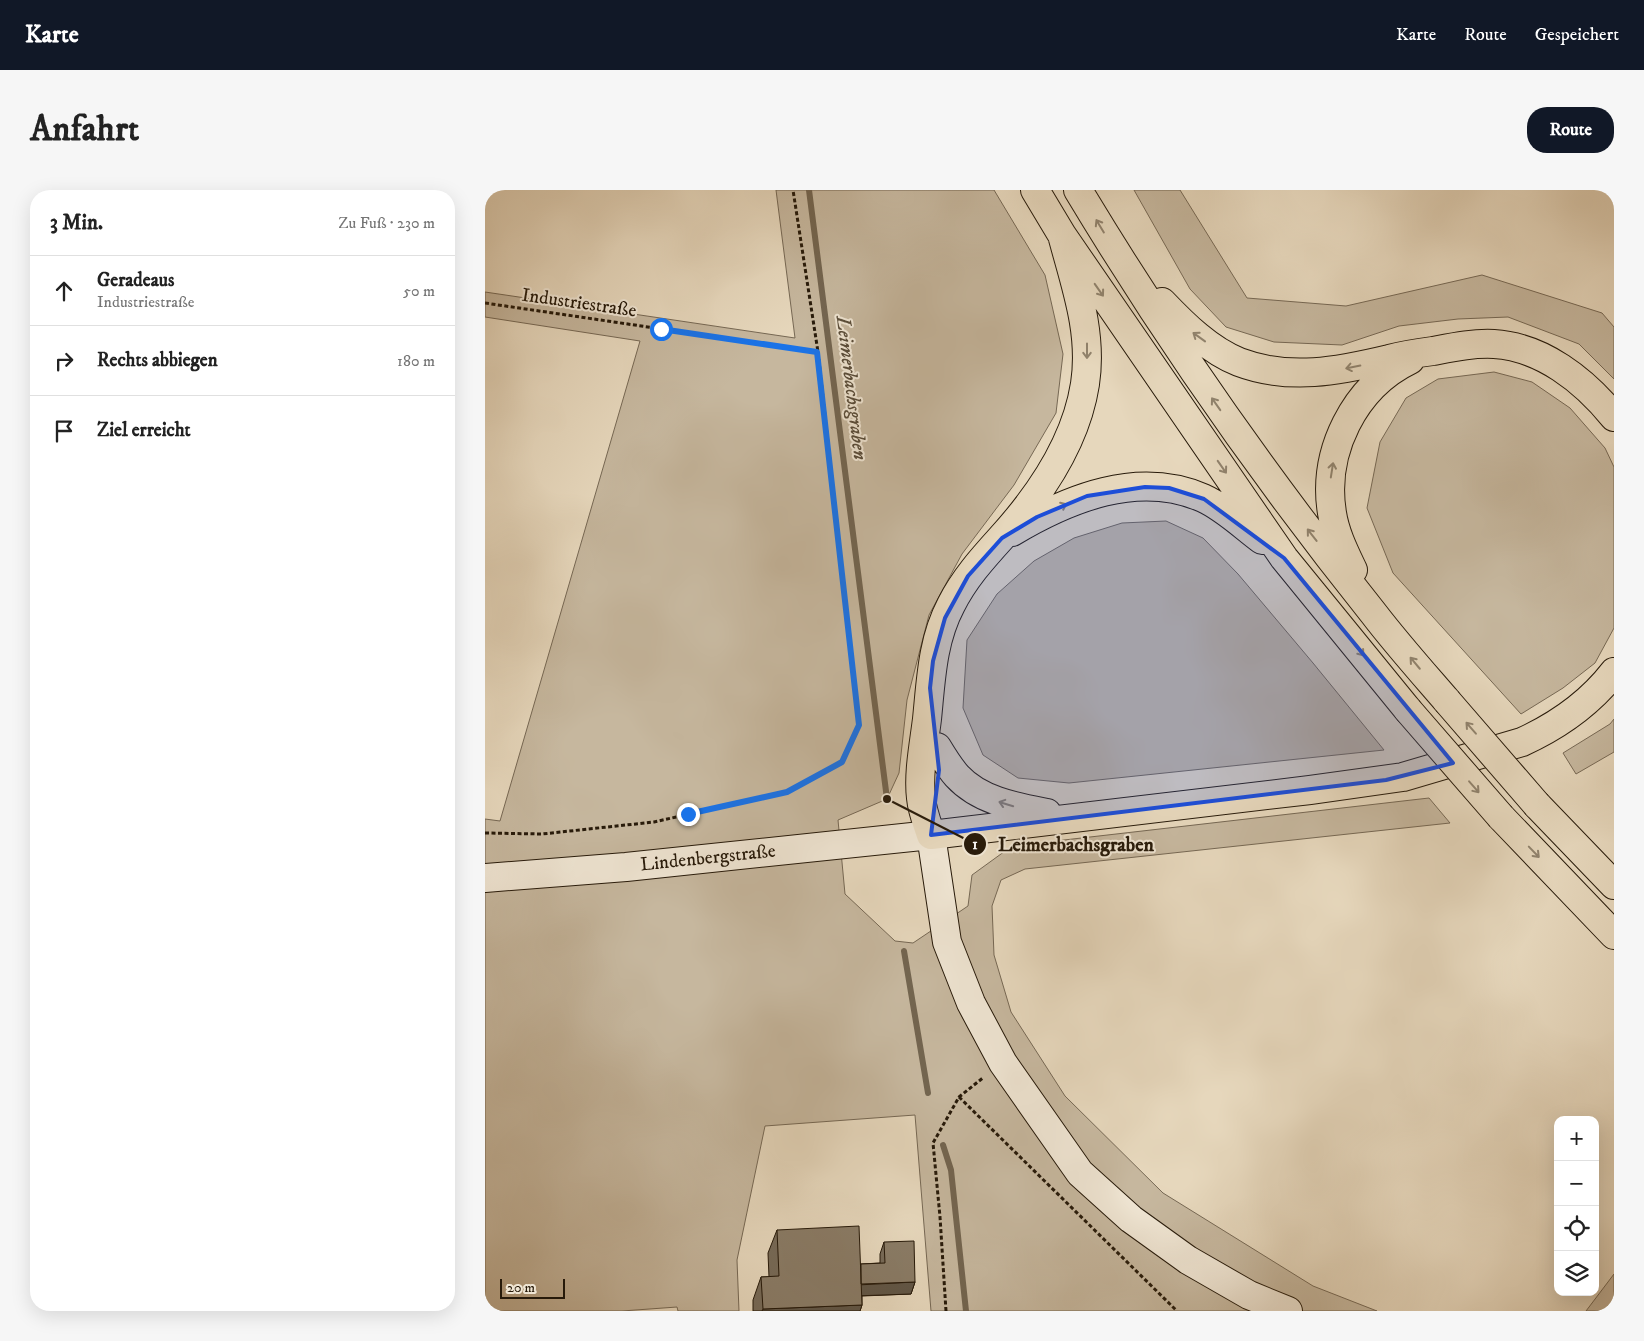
<!DOCTYPE html>
<html lang="de">
<head>
<meta charset="utf-8">
<style>
  :root { --surface:#fff; --page:#f6f6f6; --text:#222; --muted:#767676; --line:#e0e0e0; --accent:#111827 }
  body { margin:0; font-family:"IM FELL DW Pica",serif; background:var(--page); color:var(--text) }
  .controls { position:absolute; right:15px; bottom:15px; display:grid; overflow:hidden; border-radius:10px; box-shadow:0 5px 20px #0002 }
  .controls button { width:45px; height:45px; display:grid; place-items:center; padding:0; border:0; border-bottom:1px solid var(--line); background:var(--surface); color:var(--text); font:25px sans-serif }
  .scale { position:absolute; left:15px; bottom:12px; width:65px; box-sizing:border-box; padding-left:5px; border:2px solid #271a0a; border-top:0; font-size:14px; line-height:18px; white-space:nowrap; color:#271a0a; -webkit-text-stroke:4px #efe5d3; paint-order:stroke }
  .stop { position:absolute; width:15px; height:15px; margin:-11px; border:4px solid #1a73e8; border-radius:50%; background:#fff }
  .stop.end { background:#1a73e8; border-color:#fff; box-shadow:0 1px 5px #0008 }
  .list { margin:0; padding:0; list-style:none }
  h2 { display:flex; justify-content:space-between; align-items:center; height:65px; margin:0; padding:0 20px; font-size:21px }
  h2 small { font-size:16px; font-weight:400; color:var(--muted) }
  .list li { display:grid; grid-template-columns:32px 1fr auto; gap:15px; align-items:center; box-sizing:border-box; height:70px; padding:0 20px; border-top:1px solid var(--line) }
  .list b { display:block; font-size:19px; white-space:nowrap }
  .list p { margin:0; font-size:16px; white-space:nowrap; color:var(--muted) }
  .list em { font-size:16px; font-style:normal; color:var(--muted) }
  .icon { flex:none; width:28px; height:28px; fill:none; stroke:currentColor; stroke-width:2; stroke-linecap:round; stroke-linejoin:round }
  .map { position:relative; flex:none; width:1129px; height:1121px; overflow:hidden; border-radius:20px }
  header { display:flex; align-items:center; gap:30px; box-sizing:border-box; height:70px; padding:0 25px; background:var(--accent); color:#fff }
  header strong { font-size:24px }
  nav { display:flex; gap:28px; margin-inline-start:auto; font-size:18px }
  .intro { display:flex; align-items:center; justify-content:space-between; box-sizing:border-box; height:120px; padding:0 30px }
  h1 { margin:0; font-size:35px }
  .button { padding:12px 22px; border-radius:20px; background:var(--accent); color:#fff; font-size:18px; font-weight:700 }
  main { display:flex; gap:30px; padding:0 30px }
  aside { flex:1; background:var(--surface); border-radius:20px; box-shadow:0 5px 20px #0002 }
  .map>svg:first-child { display:block }
  .green { fill:#c6b79e; stroke:#766854 }
  .lines { fill:none; stroke-linecap:round; stroke-linejoin:round }
  .stream { stroke:#736550; stroke-width:6 }
  .secondary-casing { stroke:#271a0a; stroke-width:30 }
  .highway-casing { stroke:#271a0a; stroke-width:30 }
  .path { stroke:#271a0a; stroke-width:3; stroke-dasharray:4 2.5; stroke-linecap:butt }
  .secondary { stroke:#efe5d3; stroke-width:28 }
  .highway { stroke:#e6d7bc; stroke-width:28 }
  .highway-bridge-casing { stroke:#271a0a; stroke-width:30; stroke-linecap:butt }
  .highway-bridge { stroke:#e6d7bc; stroke-width:28 }
  .wall { fill:#776b59; stroke:#271a0a }
  .shaded-wall { fill:#615748; stroke:#271a0a }
  .building { fill:#8a7c67; stroke:#271a0a }
  .oneway { stroke:#90826c }
  .route { stroke:#1a73e8; stroke-width:6 }
  .marked { fill:#1d4ed8; fill-opacity:0.2; stroke:#1d4ed8; stroke-width:4; stroke-linejoin:round }
  .labels { text-anchor:middle; dominant-baseline:central; stroke-width:4; stroke-linejoin:round; paint-order:stroke }
  .street-label { font-size:19px; fill:#271a0a; stroke:#efe5d3 }
  .water-label { font-size:20px; font-style:italic; fill:#594c39; stroke:#efe5d3 }
  .leader { fill:none; stroke:#271a0a; stroke-width:2 }
  .callout-dot { fill:#271a0a; stroke:#efe5d3; stroke-width:2 }
  .mark-label { font-size:15px; text-anchor:middle; font-weight:bold; fill:#fff }
  .callout-label { font-size:20px; text-anchor:middle; font-weight:bold; fill:#271a0a; stroke:#efe5d3; stroke-width:4; stroke-linejoin:round; paint-order:stroke }
</style>
</head>
<body>
<header>
<strong>Karte</strong>
<nav><a>Karte</a><a>Route</a><a>Gespeichert</a></nav>
</header>
<div class="intro"><h1>Anfahrt</h1><a class="button">Route</a></div>
<main>
<aside>
<h2>3 Min.<small>Zu Fuß · 230 m</small></h2>
<ul class="list">
<li><svg class="icon" aria-label="ahead" viewBox="0 0 24 24"><path d="M12 20V5M6 11l6-6 6 6"/></svg><div><b>Geradeaus</b><p>Industriestraße</p></div><em>50 m</em></li>
<li><svg class="icon" aria-label="right" viewBox="0 0 24 24"><path d="M7 20v-9h11M14 6l5 5-5 5"/></svg><div><b>Rechts abbiegen</b></div><em>180 m</em></li>
<li><svg class="icon" aria-label="arrive" viewBox="0 0 24 24"><path d="M6 21V4h12l-3 4 3 4H6"/></svg><div><b>Ziel erreicht</b></div></li>
</ul>
</aside>
<div class="map">
<svg width="1129" height="1121" viewBox="0 0 1129 1121">
  <rect width="100%" height="100%" fill="#e6d7bc"/>
  <filter id="stains"><feTurbulence type="fractalNoise" baseFrequency=".004" numOctaves="4"/><feColorMatrix values="0 0 0 0 .2 0 0 0 0 .09 0 0 0 0 .02 0 0 0 .5 -.17"/></filter>
  <radialGradient id="worn" r=".72"><stop offset=".6" stop-color="#630" stop-opacity="0"/><stop offset="1" stop-color="#630" stop-opacity=".3"/></radialGradient>
  <path class="green" d="M291,0H509L560,85L578,164L571,223L529,295L477,364L444,425L422,510L414,583L402,609L353,630L360,704L410,751L428,753L483,716L487,685L527,656L944,608L965,633L540,679L516,690L507,716L509,765L526,822L580,906L678,1003L828,1096L892,1121H446L430,925L280,936L252,1070L254,1121H193L192,1117L137,1121H0V629L15,631L155,151L0,127V102L310,148Z
    M649,0H695L762,108L861,116L997,85L1117,123L1129,137V189L1094,154L1023,127L973,129L914,136L857,155L789,152L741,137L705,99Z
    M1009,182L1047,192L1085,218L1120,258L1129,277V438L1110,473L1078,498L1036,524L908,383L882,318L895,252L921,208L953,189Z
    M681,331L718,348L753,384L828,473L899,560L584,593L533,588L498,565L478,518L482,450L512,404L549,371L589,348L637,333Z
    M1129,529V562L1091,584L1078,563L1125,534Z
    M1129,1084V1121H1101Z"/>
  <g class="lines">
    <path class="stream" d="M324,0L402,609
      M419,761L443,903
      M458,955L466,980L481,1121"/>
    <g class="secondary-casing">
      <path id="secondary" d="M0,688L141,677L446,645L462,752L486,813L518,873L595,983L646,1029L703,1070L764,1105L803,1121"/>
    </g>
    <g class="highway-casing">
      <path id="highway" d="M550,0L577,45L799,368L923,520
        M593,0C682,148 781,289 889,424C912,454 937,482 962,511
        M677,112C699,135 724,160 754,172C804,191 854,181 904,169C919,165 933,163 948,161C969,157 988,153 1009,154C1057,157 1099,190 1129,227
        M527,342C584,308 653,280 718,308C740,318 758,336 777,350
        M868,380C859,361 850,343 847,323C837,262 869,197 925,170
        M452,557C458,567 464,577 472,586C495,611 531,617 562,623
        M1052,615L1129,695
        M1016,627L1129,745
        M446,645L825,600L918,587L1037,552C1072,536 1105,513 1129,482
        M446,645C442,633 437,620 436,608C433,583 439,554 442,529C446,490 447,451 466,415C479,389 497,369 516,348C555,305 591,252 600,194C608,142 590,94 577,45"/>
    </g>
    <path class="path" d="M0,113L333,162
      M0,643L57,644L169,632L302,602L357,572L374,535L333,162L308,0
      M474,907L692,1121
      M461,1121L455,1027L448,953L474,907L499,887"/>
    <use href="#secondary" class="secondary"/>
    <use href="#highway" class="highway"/>
    <g class="highway-bridge-casing">
      <path id="highway-bridge" d="M962,511L1052,615
        M923,520L1016,627"/>
    </g>
    <use href="#highway-bridge" class="highway-bridge"/>
  </g>
  <path class="wall" d="M292,1040L376,1074L395,1073V1064L399,1052L430,1092L426,1104L377,1106V1115L375,1121H268V1110L276,1087H284L283,1063Z"/>
  <path class="shaded-wall" d="M430,1092L426,1104L368,1106L372,1095Z
    M377,1115L375,1121H277L278,1119Z"/>
  <path class="building" d="M374,1036L377,1115L278,1119L276,1087L294,1086L292,1040Z
    M429,1051L430,1092L376,1094V1074L400,1073L399,1052Z"/>
  <defs><path id="oneway-shaft" d="M-6 0H5M1.5-3L5.5 0L1.5 3" fill="none" stroke-width="1.6" stroke-linecap="round" stroke-linejoin="round" transform="scale(1.25)"/></defs>
  <g class="oneway">
    <use href="#oneway-shaft" transform="translate(615 36) rotate(-121)"/>
    <use href="#oneway-shaft" transform="translate(614 100) rotate(55)"/>
    <use href="#oneway-shaft" transform="translate(714 147) rotate(-144)"/>
    <use href="#oneway-shaft" transform="translate(602 161) rotate(90)"/>
    <use href="#oneway-shaft" transform="translate(868 177) rotate(169)"/>
    <use href="#oneway-shaft" transform="translate(731 214) rotate(-125)"/>
    <use href="#oneway-shaft" transform="translate(737 277) rotate(55)"/>
    <use href="#oneway-shaft" transform="translate(847 280) rotate(-81)"/>
    <use href="#oneway-shaft" transform="translate(575 317) rotate(-24)"/>
    <use href="#oneway-shaft" transform="translate(827 345) rotate(-128)"/>
    <use href="#oneway-shaft" transform="translate(874 460) rotate(51)"/>
    <use href="#oneway-shaft" transform="translate(930 473) rotate(-130)"/>
    <use href="#oneway-shaft" transform="translate(986 538) rotate(-131)"/>
    <use href="#oneway-shaft" transform="translate(989 597) rotate(49)"/>
    <use href="#oneway-shaft" transform="translate(521 614) rotate(-163)"/>
    <use href="#oneway-shaft" transform="translate(1049 662) rotate(46)"/>
  </g>
  <g class="lines">
    <path class="route" d="M176,139L332,162L374,535L357,572L302,602L203,624"/>
  </g>
  <path class="marked" d="M660,297L684,298L719,309L799,368L968,573L901,590L446,645L454,580L445,498L448,471L460,428L483,386L517,348L552,327L602,306Z"/>
  <g class="labels">
    <g class="street-label">
      <text transform="translate(94 113) rotate(8)">Industriestraße</text>
      <text transform="translate(223 668) rotate(-6)">Lindenbergstraße</text>
    </g>
    <g class="water-label">
      <text transform="translate(366 198) rotate(83)">Leimerbachsgraben</text>
    </g>
  </g>
  <path class="leader" d="M402 609L490 654"/>
  <g class="callout-dot">
    <circle cx="402" cy="609" r="5"/>
    <circle cx="490" cy="654" r="12"/>
  </g>
  <g class="mark-label">
    <text x="490" y="659">1</text>
  </g>
  <g class="callout-label">
    <text x="591" y="661">Leimerbachsgraben</text>
  </g>
  <rect width="100%" height="100%" filter="url(#stains)"/>
  <rect width="100%" height="100%" fill="url(#worn)"/>
</svg>
<div class="controls">
<button>+</button>
<button>−</button>
<button><svg class="icon" aria-label="locate" viewBox="0 0 24 24"><circle cx="12" cy="12" r="6"/><path d="M12 2v4M12 18v4M2 12h4M18 12h4"/></svg></button>
<button><svg class="icon" aria-label="layers" viewBox="0 0 24 24"><path d="M12 4l9 5-9 5-9-5zM3 14l9 5 9-5"/></svg></button>
</div>
<div class="scale">20 m</div>
<div class="stop" style="left:176px;top:139px"></div>
<div class="stop end" style="left:203px;top:624px"></div>
</div>
</main>
</body>
</html>
